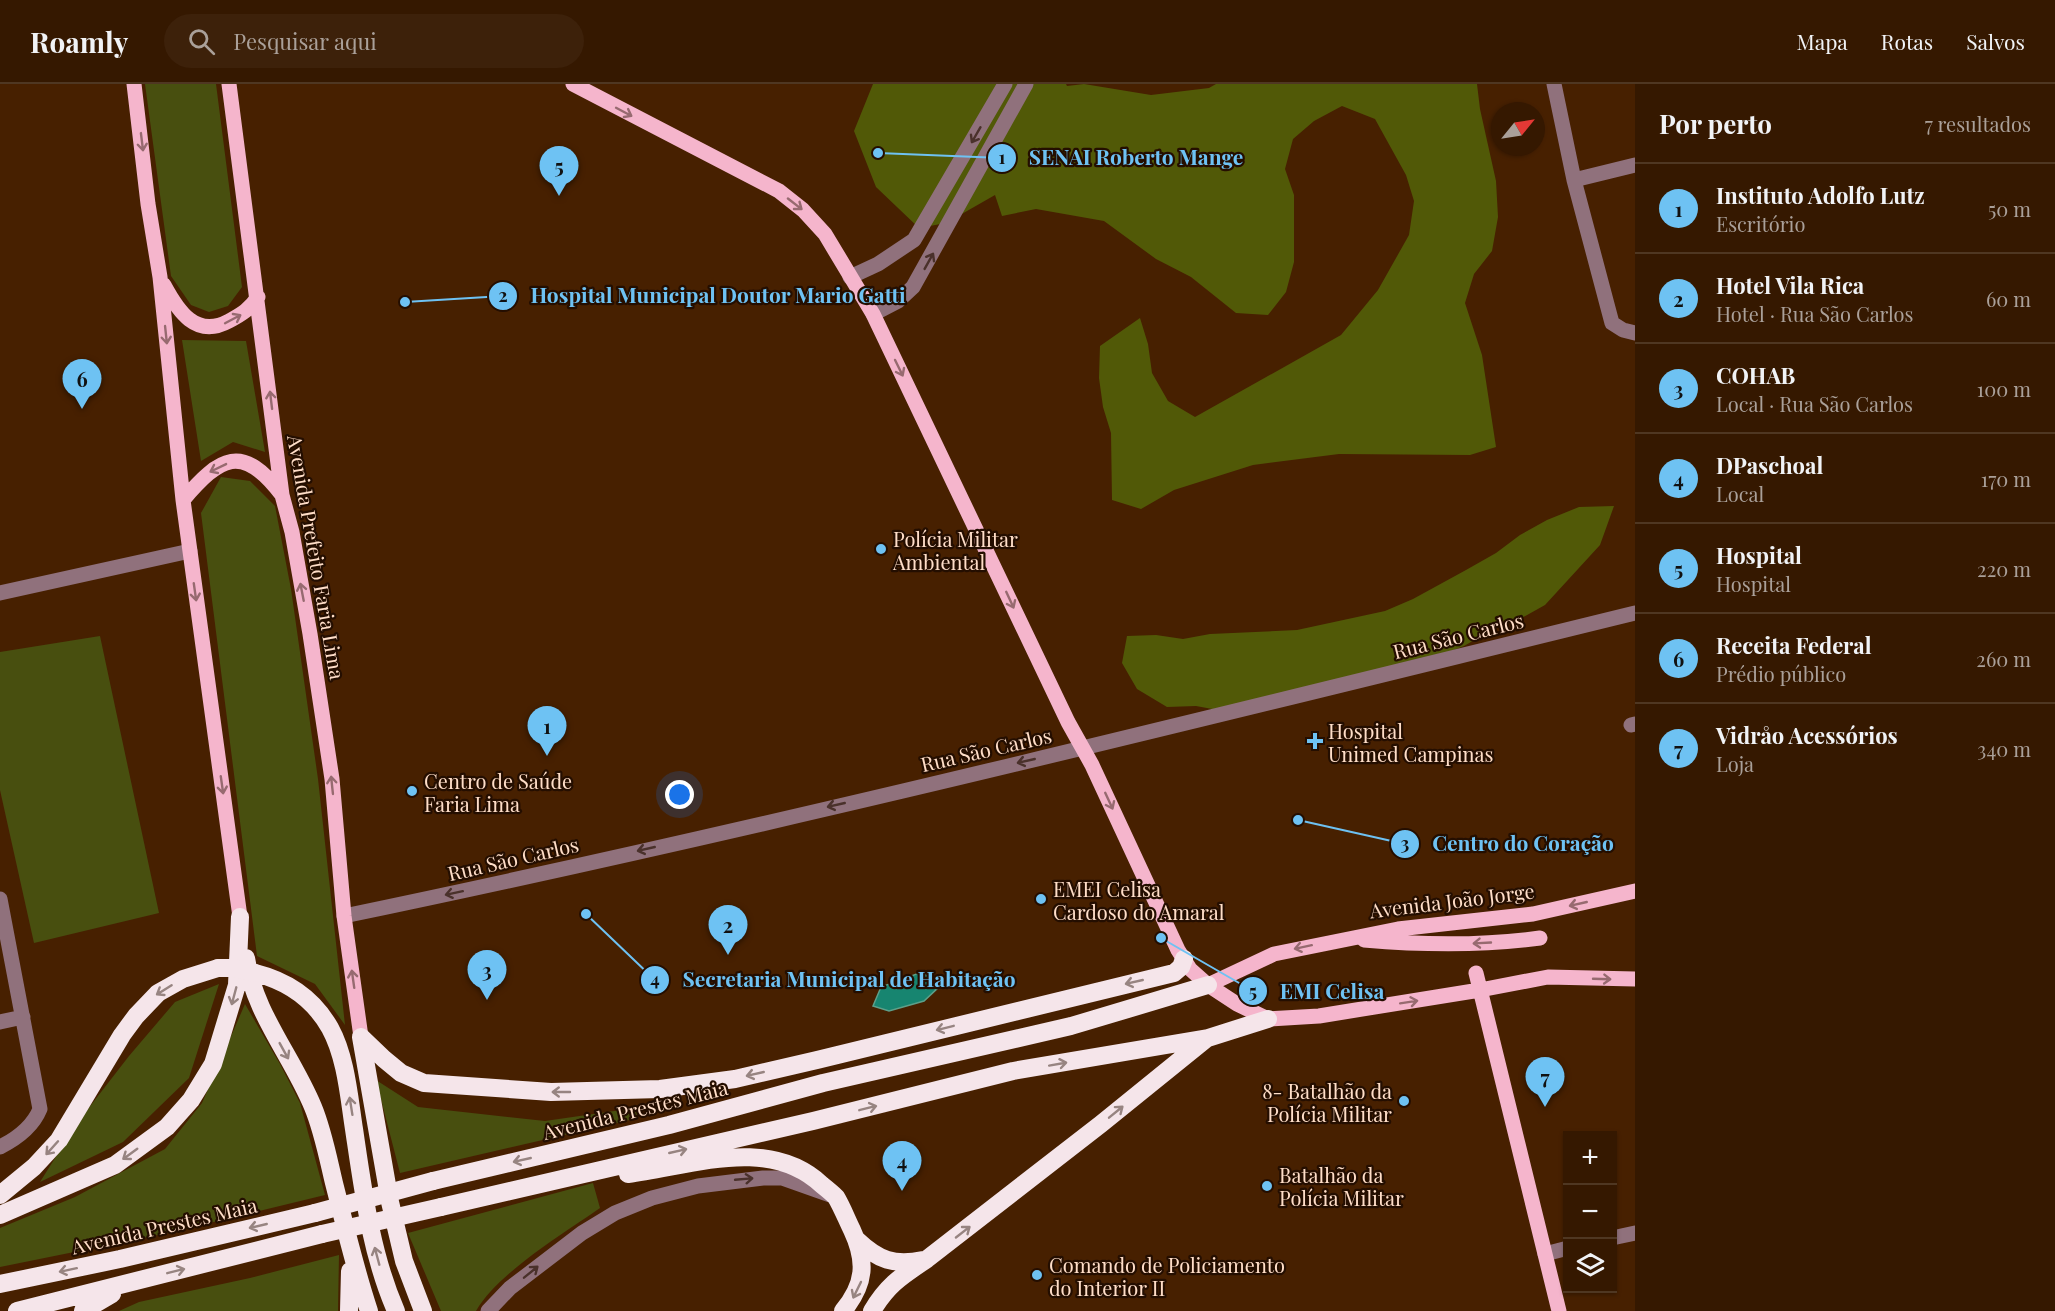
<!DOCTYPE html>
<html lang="pt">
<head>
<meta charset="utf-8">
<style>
  :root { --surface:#351800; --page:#3d210a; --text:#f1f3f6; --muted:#aaa099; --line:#4f3722; --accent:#6ec2f3 }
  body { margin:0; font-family:"Playfair Display",serif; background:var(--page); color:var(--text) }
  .controls { position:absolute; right:18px; bottom:18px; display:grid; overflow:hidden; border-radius:0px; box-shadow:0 2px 4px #0004 }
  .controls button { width:54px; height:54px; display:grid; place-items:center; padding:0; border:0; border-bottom:2px solid var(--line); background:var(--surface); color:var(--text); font:30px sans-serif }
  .compass { position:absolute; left:1491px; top:18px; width:54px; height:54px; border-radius:50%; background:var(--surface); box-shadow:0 2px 4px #0004; rotate:60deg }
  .you { position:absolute; left:680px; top:711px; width:21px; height:21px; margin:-15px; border:4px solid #fff; border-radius:50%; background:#1a73e8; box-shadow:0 0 0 9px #1a73e833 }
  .badge { display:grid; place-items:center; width:39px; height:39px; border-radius:50%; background:var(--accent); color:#111; font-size:20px; font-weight:700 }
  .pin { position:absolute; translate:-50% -50px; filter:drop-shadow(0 2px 3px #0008) }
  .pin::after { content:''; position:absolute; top:32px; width:21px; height:18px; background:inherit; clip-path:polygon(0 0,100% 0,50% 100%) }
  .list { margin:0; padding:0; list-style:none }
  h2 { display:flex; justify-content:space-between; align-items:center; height:78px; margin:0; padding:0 24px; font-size:26px }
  h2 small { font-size:20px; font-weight:400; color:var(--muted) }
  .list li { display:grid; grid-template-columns:39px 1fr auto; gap:18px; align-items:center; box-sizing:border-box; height:90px; padding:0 24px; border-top:2px solid var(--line) }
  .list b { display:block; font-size:22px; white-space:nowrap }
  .list p { margin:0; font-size:20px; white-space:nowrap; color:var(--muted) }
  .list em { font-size:20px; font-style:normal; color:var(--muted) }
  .icon { flex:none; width:33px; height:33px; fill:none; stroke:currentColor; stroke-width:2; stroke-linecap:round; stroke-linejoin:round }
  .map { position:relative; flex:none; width:1635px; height:1227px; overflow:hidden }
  header { display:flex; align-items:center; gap:36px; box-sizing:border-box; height:84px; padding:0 30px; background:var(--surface); border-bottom:2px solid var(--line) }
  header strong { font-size:28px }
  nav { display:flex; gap:33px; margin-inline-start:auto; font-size:21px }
  .search { width:420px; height:54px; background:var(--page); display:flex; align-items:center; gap:15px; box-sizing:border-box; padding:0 21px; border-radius:33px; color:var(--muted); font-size:22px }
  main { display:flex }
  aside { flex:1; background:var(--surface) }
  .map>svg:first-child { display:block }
  .green { fill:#484f0f }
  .forest { fill:#515907 }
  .water { fill:#178570; stroke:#5da08a; stroke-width:1.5 }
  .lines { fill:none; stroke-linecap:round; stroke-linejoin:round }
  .minor { stroke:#90717c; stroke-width:15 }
  .major { stroke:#f5b5cc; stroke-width:15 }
  .highway { stroke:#f5e5ea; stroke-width:18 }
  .highway-bridge { stroke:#f5e5ea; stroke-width:18 }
  .oneway { stroke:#976a70 }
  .oneway2 { stroke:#4a312b }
  .oneway3 { stroke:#978481 }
  .poi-dot { fill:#6ec2f3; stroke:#240e00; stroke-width:2 }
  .labels { text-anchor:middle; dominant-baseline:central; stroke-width:4.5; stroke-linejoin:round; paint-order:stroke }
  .poi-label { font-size:20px; fill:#ffdec8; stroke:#240e00; text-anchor:start }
  .street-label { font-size:20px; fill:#ffdec8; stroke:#240e00 }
  .leader { fill:none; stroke:#6ec2f3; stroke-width:2 }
  .callout-dot { fill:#6ec2f3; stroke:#240e00; stroke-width:2 }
  .mark-label { font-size:18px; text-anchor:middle; font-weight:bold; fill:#111 }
  .callout-label { font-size:21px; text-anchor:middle; font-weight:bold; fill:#6ec2f3; stroke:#240e00; stroke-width:4.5; stroke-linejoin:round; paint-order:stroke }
</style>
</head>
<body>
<header>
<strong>Roamly</strong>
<div class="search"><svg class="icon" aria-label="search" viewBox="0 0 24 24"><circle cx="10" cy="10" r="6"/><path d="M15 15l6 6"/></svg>Pesquisar aqui</div>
<nav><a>Mapa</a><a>Rotas</a><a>Salvos</a></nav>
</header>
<main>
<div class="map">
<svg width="1635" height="1227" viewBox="0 0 1635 1227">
  <rect width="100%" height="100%" fill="#472000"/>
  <path class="green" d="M145,0H216L242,203L228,222L209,228L191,221L171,192Z
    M182,256L246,257L265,368L233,358L201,377Z
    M221,393L250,397L275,422L291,505L318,695L345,941L315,900L257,872L201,429Z
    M100,552L159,829L34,859L0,706V568Z
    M219,900L189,994L123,1058L40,1098L77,1039L129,972L175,918Z
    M245,920L280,980L300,1019L325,1111L168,1149L0,1183V1144L75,1113L165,1065L202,1019Z
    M376,996L418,1023L545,1037L635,1024L638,1034L400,1089Z
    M593,1099L600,1124C563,1150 499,1188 476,1227H441L408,1149Z
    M339,1171L338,1227H119L139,1218L250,1194Z"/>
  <path class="forest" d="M873,0H1066L1067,2L1084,0L1151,11L1209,4L1216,0H1477L1480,25L1496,97L1498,133L1492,167L1474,190L1465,219L1482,271L1496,363L1470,371L1339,370L1253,381L1174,406L1141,425L1112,416L1111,349L1103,323L1099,294L1100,262L1140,234L1148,260L1152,289L1168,317L1195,333L1341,251L1378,206L1409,151L1414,117L1406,91L1375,35L1342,22L1314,37L1293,55L1285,85L1294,111V178L1286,208L1268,231L1236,229L1191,193L1156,175L1104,137L1036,125L1002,132L995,111L946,139L919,144L876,103L854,47Z
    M1614,422L1600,461L1545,521L1518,536L1490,547L1464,562L1403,586L1223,627L1196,622L1167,623L1137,605L1122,579L1127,552L1156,551L1183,555L1210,550L1297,546L1385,527L1413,515L1466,486L1496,469L1520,451L1547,436L1579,423Z"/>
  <path class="water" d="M922,888L940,902L924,917L889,927L873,922L881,903Z"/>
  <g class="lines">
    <path class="minor" d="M1554,0L1574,96L1612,239L1623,246L1635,249
      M1574,96L1635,81
      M850,193L878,180L914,156L1005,0
      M873,230L898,217L913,203L1026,0
      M0,509L190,467
      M1631,641L1635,640
      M0,815L40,1025C33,1042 16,1055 0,1063
      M344,832C777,742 1206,634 1635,529
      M0,938L23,933
      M1612,1154L1635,1149
      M1545,1170L1568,1164
      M488,1227L510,1204L582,1149L615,1129L652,1114L698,1102L763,1094H782L830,1111"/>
    <path class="major" d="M134,0L148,120L160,193L183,416L240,833
      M229,0L282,411L292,448L310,550L332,695L344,832L361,953
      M573,0L779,107L803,126L825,150L873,230L1068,638L1092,681L1178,866L1190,885L1208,901L1237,920L1268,935L1319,932L1480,906L1548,893L1635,895
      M164,201C178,227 196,255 229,237C242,230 250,225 258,213
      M183,416C220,373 242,358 282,411
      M1364,856C1422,861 1482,862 1540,854
      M1476,889L1559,1227
      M1208,901L1274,870L1398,845L1533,830L1635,807"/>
    <path class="highway" d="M246,874C254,929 292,972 313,1023C323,1047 328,1074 334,1099C345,1142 355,1185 369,1227
      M255,889C287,897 313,914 330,944C346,973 349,1013 354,1045C363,1106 371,1170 396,1227
      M361,953L384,975L401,989L424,999L551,1008L660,1005L735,995L817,976L1174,889L1181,883L1184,875
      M361,953L390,1118L404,1177L423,1227
      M628,1090C691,1082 769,1051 822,1101C827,1105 832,1109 836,1113C842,1123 847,1136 852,1146C867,1178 865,1200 843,1227
      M433,1097L669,1041L823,999L1071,942L1208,901
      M0,1111L34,1083L59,1056L122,951L136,932L158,909L183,895L218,884
      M441,1123L813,1037L1013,987L1208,954L1268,935
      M0,1131L115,1081L167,1043L191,1016L213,980L237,901L240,833
      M857,1156C878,1176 894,1182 923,1176
      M0,1200L120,1175L315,1129
      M17,1227L322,1150
      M83,1227L112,1210
      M349,1227L350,1187
      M872,1227C888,1200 902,1192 927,1175L1101,1040L1206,955"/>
    <path class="highway-bridge" d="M218,884H233L255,889
      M315,1129L433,1097
      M322,1150L441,1123"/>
  </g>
  <defs><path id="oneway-shaft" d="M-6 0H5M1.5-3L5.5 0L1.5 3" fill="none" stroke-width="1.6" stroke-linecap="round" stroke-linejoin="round" transform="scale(1.5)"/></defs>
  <g class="oneway">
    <use href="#oneway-shaft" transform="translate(624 28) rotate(28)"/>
    <use href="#oneway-shaft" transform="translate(142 58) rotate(83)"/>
    <use href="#oneway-shaft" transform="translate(795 120) rotate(38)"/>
    <use href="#oneway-shaft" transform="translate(233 235) rotate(-28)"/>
    <use href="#oneway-shaft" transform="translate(166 251) rotate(84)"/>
    <use href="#oneway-shaft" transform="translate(899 284) rotate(64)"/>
    <use href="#oneway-shaft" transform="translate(271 316) rotate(-97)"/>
    <use href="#oneway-shaft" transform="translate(218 384) rotate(154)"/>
    <use href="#oneway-shaft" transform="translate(195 508) rotate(82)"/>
    <use href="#oneway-shaft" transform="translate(302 508) rotate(-101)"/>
    <use href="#oneway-shaft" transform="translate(1010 516) rotate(65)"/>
    <use href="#oneway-shaft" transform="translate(222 701) rotate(82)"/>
    <use href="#oneway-shaft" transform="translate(332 701) rotate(-96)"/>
    <use href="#oneway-shaft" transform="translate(1109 717) rotate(65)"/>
    <use href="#oneway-shaft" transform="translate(1578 820) rotate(167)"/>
    <use href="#oneway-shaft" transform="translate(1482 859) rotate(177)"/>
    <use href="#oneway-shaft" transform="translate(1303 863) rotate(168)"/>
    <use href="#oneway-shaft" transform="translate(353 895) rotate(-98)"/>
    <use href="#oneway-shaft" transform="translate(1602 895) rotate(2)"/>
    <use href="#oneway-shaft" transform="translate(1409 918) rotate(-9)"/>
  </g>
  <g class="oneway2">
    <use href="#oneway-shaft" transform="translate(976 51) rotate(120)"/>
    <use href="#oneway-shaft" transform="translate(929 177) rotate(-61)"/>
    <use href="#oneway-shaft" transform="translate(1026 677) rotate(167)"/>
    <use href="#oneway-shaft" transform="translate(836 721) rotate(167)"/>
    <use href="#oneway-shaft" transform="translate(646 765) rotate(167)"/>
    <use href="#oneway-shaft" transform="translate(454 809) rotate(168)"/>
    <use href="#oneway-shaft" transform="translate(744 1095) rotate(-5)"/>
    <use href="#oneway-shaft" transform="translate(531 1188) rotate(-39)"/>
  </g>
  <g class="oneway3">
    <use href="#oneway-shaft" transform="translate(1134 898) rotate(167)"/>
    <use href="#oneway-shaft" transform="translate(164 906) rotate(148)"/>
    <use href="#oneway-shaft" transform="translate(234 912) rotate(105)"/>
    <use href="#oneway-shaft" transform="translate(945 944) rotate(166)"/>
    <use href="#oneway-shaft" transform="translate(284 967) rotate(61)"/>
    <use href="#oneway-shaft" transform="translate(1058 980) rotate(-10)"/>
    <use href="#oneway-shaft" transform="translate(755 990) rotate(167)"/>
    <use href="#oneway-shaft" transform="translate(561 1008) rotate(180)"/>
    <use href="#oneway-shaft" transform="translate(351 1022) rotate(-99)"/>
    <use href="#oneway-shaft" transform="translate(868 1024) rotate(-14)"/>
    <use href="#oneway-shaft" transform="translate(1116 1028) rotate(-39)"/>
    <use href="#oneway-shaft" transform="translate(52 1064) rotate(132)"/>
    <use href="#oneway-shaft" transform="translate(678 1067) rotate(-13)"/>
    <use href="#oneway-shaft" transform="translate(130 1070) rotate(144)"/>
    <use href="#oneway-shaft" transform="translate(522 1076) rotate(167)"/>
    <use href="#oneway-shaft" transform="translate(258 1142) rotate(167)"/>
    <use href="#oneway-shaft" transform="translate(963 1148) rotate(-38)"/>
    <use href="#oneway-shaft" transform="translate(377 1172) rotate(-105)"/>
    <use href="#oneway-shaft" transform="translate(68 1186) rotate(168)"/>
    <use href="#oneway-shaft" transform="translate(176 1187) rotate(-14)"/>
    <use href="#oneway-shaft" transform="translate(857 1206) rotate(116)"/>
  </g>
  <g class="poi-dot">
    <circle cx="881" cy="465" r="6"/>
    <path d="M1312 648h6v6h6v6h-6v6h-6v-6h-6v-6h6z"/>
    <circle cx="412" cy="707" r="6"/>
    <circle cx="1041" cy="815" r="6"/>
    <circle cx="1404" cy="1017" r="6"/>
    <circle cx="1267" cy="1102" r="6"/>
    <circle cx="1037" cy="1191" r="6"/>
  </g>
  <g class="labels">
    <g class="poi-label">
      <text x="893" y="454">Polícia Militar<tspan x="893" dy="23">Ambiental</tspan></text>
      <text x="1328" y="646">Hospital<tspan x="1328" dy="23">Unimed Campinas</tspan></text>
      <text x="424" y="696">Centro de Saúde<tspan x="424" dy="23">Faria Lima</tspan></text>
      <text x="1053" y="804">EMEI Celisa<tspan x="1053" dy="23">Cardoso do Amaral</tspan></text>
      <text x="1392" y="1006" text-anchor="end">8- Batalhão da<tspan x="1392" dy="23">Polícia Militar</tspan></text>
      <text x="1279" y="1090">Batalhão da<tspan x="1279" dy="23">Polícia Militar</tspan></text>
      <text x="1049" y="1180">Comando de Policiamento<tspan x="1049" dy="23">do Interior II</tspan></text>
    </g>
    <g class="street-label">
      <text transform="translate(317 473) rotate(80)">Avenida Prefeito Faria Lima</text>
      <text transform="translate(1458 551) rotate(-14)">Rua São Carlos</text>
      <text transform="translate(986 665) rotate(-13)">Rua São Carlos</text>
      <text transform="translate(513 774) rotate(-13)">Rua São Carlos</text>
      <text transform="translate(1452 816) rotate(-7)">Avenida João Jorge</text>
      <text transform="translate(635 1025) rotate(-14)">Avenida Prestes Maia</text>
      <text transform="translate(164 1141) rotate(-13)">Avenida Prestes Maia</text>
    </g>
  </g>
  <path class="leader" d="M878 69L1002 74M405 218L503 212M1298 736L1405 760M586 830L655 896M1161 854L1253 907"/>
  <g class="callout-dot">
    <circle cx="878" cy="69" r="6"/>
    <circle cx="405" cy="218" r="6"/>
    <circle cx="1298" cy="736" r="6"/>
    <circle cx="586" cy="830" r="6"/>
    <circle cx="1161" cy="854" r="6"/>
    <circle cx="1002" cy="74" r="15"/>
    <circle cx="503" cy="212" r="15"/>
    <circle cx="1405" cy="760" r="15"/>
    <circle cx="655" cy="896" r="15"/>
    <circle cx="1253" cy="907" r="15"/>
  </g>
  <g class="mark-label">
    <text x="1002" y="80">1</text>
    <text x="503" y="218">2</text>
    <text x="1405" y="766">3</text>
    <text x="655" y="902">4</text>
    <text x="1253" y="914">5</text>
  </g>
  <g class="callout-label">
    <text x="1136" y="81">SENAI Roberto Mange</text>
    <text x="718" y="219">Hospital Municipal Doutor Mario Gatti</text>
    <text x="1523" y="767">Centro do Coração</text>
    <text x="849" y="903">Secretaria Municipal de Habitação</text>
    <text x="1332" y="915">EMI Celisa</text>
  </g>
</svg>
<div class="controls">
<button>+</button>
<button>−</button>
<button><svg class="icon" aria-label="layers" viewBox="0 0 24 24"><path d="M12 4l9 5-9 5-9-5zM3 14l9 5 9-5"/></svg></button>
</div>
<svg class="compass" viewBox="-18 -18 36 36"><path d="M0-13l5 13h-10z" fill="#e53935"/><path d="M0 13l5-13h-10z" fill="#aaa099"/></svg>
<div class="you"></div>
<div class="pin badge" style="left:547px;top:672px">1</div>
<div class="pin badge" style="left:728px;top:871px">2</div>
<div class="pin badge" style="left:487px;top:916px">3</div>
<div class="pin badge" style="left:902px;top:1107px">4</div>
<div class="pin badge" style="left:559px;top:112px">5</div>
<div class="pin badge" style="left:82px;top:325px">6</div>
<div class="pin badge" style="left:1545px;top:1023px">7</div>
</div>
<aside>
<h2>Por perto<small>7 resultados</small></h2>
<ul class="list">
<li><span class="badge">1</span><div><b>Instituto Adolfo Lutz</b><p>Escritório</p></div><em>50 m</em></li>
<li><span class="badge">2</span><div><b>Hotel Vila Rica</b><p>Hotel · Rua São Carlos</p></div><em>60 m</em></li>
<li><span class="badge">3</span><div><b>COHAB</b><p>Local · Rua São Carlos</p></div><em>100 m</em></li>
<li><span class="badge">4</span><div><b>DPaschoal</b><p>Local</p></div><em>170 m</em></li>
<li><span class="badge">5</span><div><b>Hospital</b><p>Hospital</p></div><em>220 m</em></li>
<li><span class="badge">6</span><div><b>Receita Federal</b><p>Prédio público</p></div><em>260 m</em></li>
<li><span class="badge">7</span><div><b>Vidråo Acessórios</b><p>Loja</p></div><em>340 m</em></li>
</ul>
</aside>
</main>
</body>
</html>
